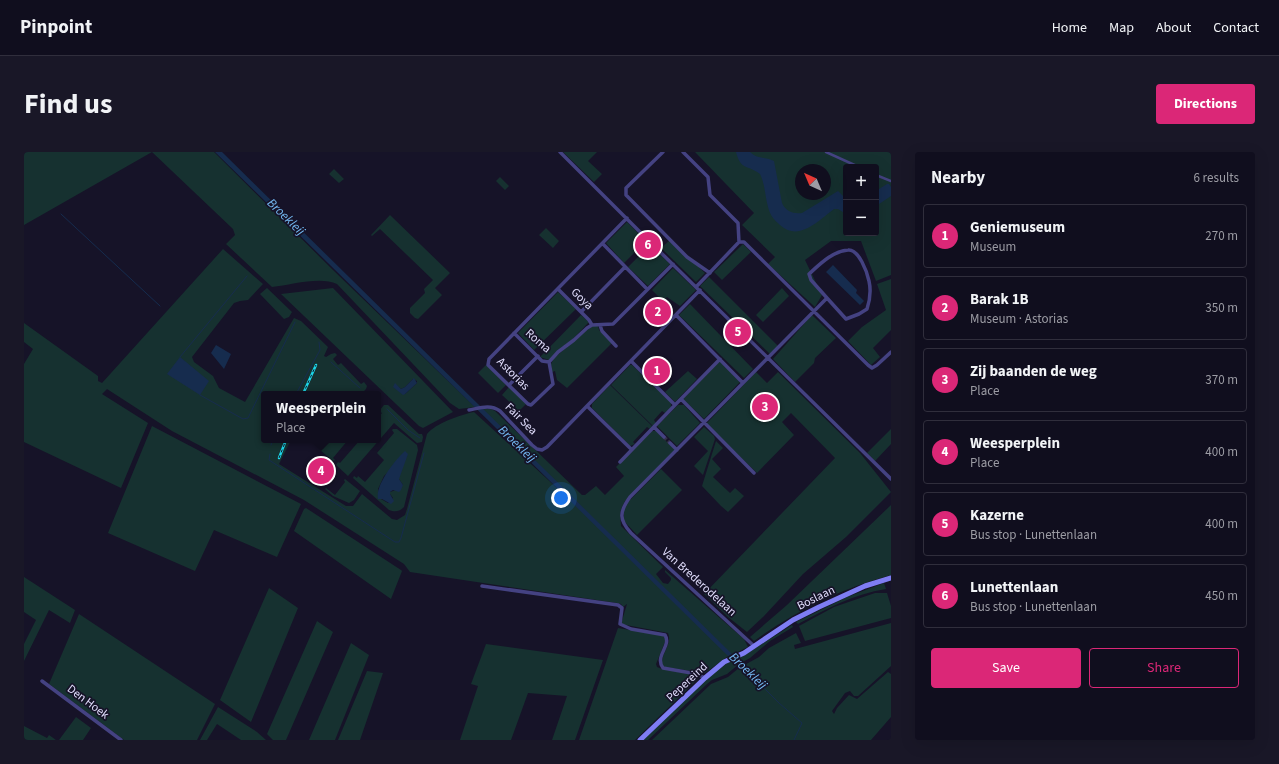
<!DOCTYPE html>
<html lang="en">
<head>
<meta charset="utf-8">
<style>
  :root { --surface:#100e1e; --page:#191727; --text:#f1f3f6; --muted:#9c9ca4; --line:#302e3c; --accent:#db2777 }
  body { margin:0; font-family:"Source Sans 3",sans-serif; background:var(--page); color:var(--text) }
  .controls { position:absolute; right:12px; top:12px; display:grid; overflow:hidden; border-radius:4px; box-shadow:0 4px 16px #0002 }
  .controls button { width:36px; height:36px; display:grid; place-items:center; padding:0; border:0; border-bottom:1px solid var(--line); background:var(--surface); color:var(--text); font:20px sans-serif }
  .compass { position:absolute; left:771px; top:12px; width:36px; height:36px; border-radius:50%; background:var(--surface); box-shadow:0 4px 16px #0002; rotate:316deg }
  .you { position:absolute; left:537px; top:346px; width:14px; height:14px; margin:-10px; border:3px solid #fff; border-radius:50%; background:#1a73e8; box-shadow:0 0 0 6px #1a73e833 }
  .badge { display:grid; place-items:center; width:26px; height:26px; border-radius:50%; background:var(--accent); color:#fff; font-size:13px; font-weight:700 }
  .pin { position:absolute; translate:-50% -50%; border:2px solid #fff; box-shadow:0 1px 4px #0006 }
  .popup { position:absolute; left:237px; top:239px; width:120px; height:52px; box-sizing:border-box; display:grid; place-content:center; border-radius:4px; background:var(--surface); filter:drop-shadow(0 1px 3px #0005); font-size:13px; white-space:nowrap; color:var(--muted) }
  .popup b { font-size:15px; color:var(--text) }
  .popup::after { content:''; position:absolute; left:50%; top:100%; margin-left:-8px; border:8px solid transparent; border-top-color:var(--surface) }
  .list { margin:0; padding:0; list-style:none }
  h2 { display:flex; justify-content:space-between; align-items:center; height:52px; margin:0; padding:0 16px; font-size:17px }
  h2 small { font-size:13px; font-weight:400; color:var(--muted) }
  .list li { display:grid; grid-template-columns:26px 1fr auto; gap:12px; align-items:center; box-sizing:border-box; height:64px; margin:0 8px 8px; padding:0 8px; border:1px solid var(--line); border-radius:4px }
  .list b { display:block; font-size:15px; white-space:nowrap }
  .list p { margin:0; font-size:13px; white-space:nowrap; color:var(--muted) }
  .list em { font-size:13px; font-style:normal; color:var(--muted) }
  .actions { display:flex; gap:8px; padding:12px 16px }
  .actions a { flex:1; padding:9px 0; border:1px solid var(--accent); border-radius:4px; text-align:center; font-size:14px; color:var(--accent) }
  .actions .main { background:var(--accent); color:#fff }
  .map { position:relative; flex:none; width:867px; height:588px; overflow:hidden; border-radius:4px }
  header { display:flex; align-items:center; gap:24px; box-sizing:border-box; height:56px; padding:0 20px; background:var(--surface); border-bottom:1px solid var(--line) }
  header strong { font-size:19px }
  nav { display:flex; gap:22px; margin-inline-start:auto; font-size:14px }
  .intro { display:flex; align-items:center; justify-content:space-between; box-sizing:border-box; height:96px; padding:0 24px }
  h1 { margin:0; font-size:28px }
  .button { padding:10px 18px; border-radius:4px; background:var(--accent); color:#fff; font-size:14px; font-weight:700 }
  main { display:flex; gap:24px; padding:0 24px }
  aside { flex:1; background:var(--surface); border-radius:4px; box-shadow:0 4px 16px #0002 }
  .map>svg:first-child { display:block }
  .green { fill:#163130; fill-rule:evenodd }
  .water { fill:#162c4e }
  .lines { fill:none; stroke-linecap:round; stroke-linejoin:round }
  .stream { stroke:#162c4e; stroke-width:1 }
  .minor-tunnel { stroke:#343148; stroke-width:3.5; stroke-dasharray:3.5 2; stroke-linecap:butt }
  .pedestrian { stroke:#444282; stroke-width:2.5 }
  .minor { stroke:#444282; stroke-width:3.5 }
  .secondary { stroke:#7e7df3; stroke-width:5 }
  .rail-casing { stroke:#1bd8ea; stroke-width:2.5 }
  .rail { stroke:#161328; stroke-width:1; stroke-dasharray:3; stroke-linecap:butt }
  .labels { text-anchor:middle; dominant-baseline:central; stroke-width:3.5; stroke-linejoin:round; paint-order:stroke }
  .street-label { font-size:12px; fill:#e0ddfc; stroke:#161328 }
  .water-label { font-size:13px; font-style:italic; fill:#74b9f2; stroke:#161328 }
</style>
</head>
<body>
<header>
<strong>Pinpoint</strong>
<nav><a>Home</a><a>Map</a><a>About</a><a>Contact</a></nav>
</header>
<div class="intro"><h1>Find us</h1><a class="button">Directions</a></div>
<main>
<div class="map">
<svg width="867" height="588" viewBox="0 0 867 588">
  <rect width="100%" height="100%" fill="#161328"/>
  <path class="green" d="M0,0H128L0,73Z
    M128,0H190L309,118L451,255L435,257L426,251L313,132C296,124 267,133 248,135L202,92L211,83L209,77Z
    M539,0H573L564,9L578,22L570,30Z
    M671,0H867V123L852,129L837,89H807L781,108L798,143L791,155L744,112L751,105L718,73L730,61ZM822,15H852V81H822ZM777,18H801V42H777Z
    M310,17L320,27L315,31L305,22Z
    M476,25L485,34L481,38L472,29Z
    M366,63L426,121L411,136L418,143L394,167L391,166L386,161V156L401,141L400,137L409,128L356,77L348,84L347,83Z
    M603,70L622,89L600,111L582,91Z
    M522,76L535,89L529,96L515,83Z
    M646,88L681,121L672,130L637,96Z
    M719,92L727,100L698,128L690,120Z
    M626,93L646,112L624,134L604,115Z
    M199,97L239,132L224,148L216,149L210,151L168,205L170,210L189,224L195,236L221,250L270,166L277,169L304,195L300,204L302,205L307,202L311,201L313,203L309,207L314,213L317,211L337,232L340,230L343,234L342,237L337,242H305L303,240L302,242H240V288H267L255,312L322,354H329L338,342L368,367L373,368L381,363L383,357L403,282C412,271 436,263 450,260L580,379L457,257H467L471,259L558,343H561L572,334L581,343L600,324L592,315L628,279H632L651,298L601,349L598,355L596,361L597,374L639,415L632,422L639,431L644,432L647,428V426L641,420V418L720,487L724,495L703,505L681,521L641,515L638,514C636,502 649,492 644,481L597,472L603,452L599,455L597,452L593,451L386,420L380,412L280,348L148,279L83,237L78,242L124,271L97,336L0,290V212L9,197L0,190V171L74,224V229L78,231Z
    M649,116L672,138L656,154L643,145L639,149L628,138Z
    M685,125L754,194L746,202L676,134Z
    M867,127V178L849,196L856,205L847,213L824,189L838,175L862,158L853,132Z
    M243,136L268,160L265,165L260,167L236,142Z
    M309,136L429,260L399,276L395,274L257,142ZM389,227L393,229V231L381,242L371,232L377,237L381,235Z
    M758,136L765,144L739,170L732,163Z
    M534,140L552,157L510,198L494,181Z
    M666,152L729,217L720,226L655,163Z
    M557,163L565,170L549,187L534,198L525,208L516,205Z
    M788,163L812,186L791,206L790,211L771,230L749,207Z
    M568,174H574L575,178L588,191L543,236L533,228L531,219L528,220L527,212L530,206Z
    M696,209L716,230L680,267L659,247Z
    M462,213L482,233L474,241L454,221Z
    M606,213H608L647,250V255L641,261L638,259L630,268L632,271L629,274L587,233Z
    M664,219L673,227L651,250L641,240Z
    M732,220L743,231L754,220L836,301L867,340L822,385L779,422L740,464L723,480L704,465L680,442L811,306L767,261L758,270L770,283L733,321L682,272Z
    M586,233L628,274L626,277L623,275L609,290L611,292L606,294L568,256V252Z
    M485,235L502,252L495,259L478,243Z
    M360,253H364L395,282H398L399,285L398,290L393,291L370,271L324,324L312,313L314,310L316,311L336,288H354V266L358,261L355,259Z
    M654,253H660L676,271L653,294L633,274Z
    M128,274L277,352L253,405L190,378L171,419L84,381Z
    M680,275L690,284L691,287L679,323L670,314L684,299L670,285Z
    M369,277H373L393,293L394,298L380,355C375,360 371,360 365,358L329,326L330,324L333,326L334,324L341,330L360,308L353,301L370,281L368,278ZM365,319L375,327L379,333L372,338L366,340V342L369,346L364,351L357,347L354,337L360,324Z
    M867,277V292L851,309L843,301Z
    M305,288H324L309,306L311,308L309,309L296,298L300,296L299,295Z
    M692,289L699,296L688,307L697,317L689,325L706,341L711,336L720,344L704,360L697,354L678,334Z
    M637,317L658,338L613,383L600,369V356L603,351Z
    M321,327L336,339L330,348L325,351L309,344L301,337L302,336L311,343L321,330L320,328Z
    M867,353V423C816,437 773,458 730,489L726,485L763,453Z
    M282,356L377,418L378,419L367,447L270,379L280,357Z
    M0,425L51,458L46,471L25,458L0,509V492L12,468L0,460Z
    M860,431L862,437C830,442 802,457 774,472L772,470L823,445Z
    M245,436L274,456L227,570L196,548Z
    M851,441H863L867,454V466L781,489L775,474L810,455Z
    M55,462L191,552L173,588H100L25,532Z
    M293,469L309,480L262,588H249L243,582Z
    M867,471V514L834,544H830L826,539L821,541L808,559L810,562L813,556L825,543L833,547L864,520L867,522V565L847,588H628L687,532L704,525L715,516L735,505L745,496L772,481L777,491L770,493L771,497Z
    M768,473L769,475L746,489L726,506L715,512L703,522L688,528L683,532L624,588H619L684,525L705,510L719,504Z
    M594,476L641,484V490L632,512L633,515L638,517L676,524L675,526L611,588H555Z
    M327,491L345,503L311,588H285Z
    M462,492L579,508L551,588H528L543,544L504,541L487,588H436L454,534L447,532Z
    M343,519L359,521L336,588H314Z
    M194,555L233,580L242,588H217L193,572L183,588H176Z
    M52,565L67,576L59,588H35Z
    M0,574L23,586L25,583L32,588H0Z"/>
  <path class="water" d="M191,0H198L708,502L704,504Z
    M712,0H726C734,8 742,4 750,9L758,51C762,60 770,62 778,61L814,39L822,47V62L814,57H810C794,69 775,90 756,73C750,68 746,63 744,55C741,44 741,32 736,22C723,12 717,19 712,0Z
    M863,32H865L867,35V44L852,54V39Z
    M809,113L833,138L832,141L840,149L836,153L802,120Z
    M192,193L207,202L200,217L187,201Z
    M156,205L185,229L176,243L143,222Z
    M390,226L393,231L381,242L379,243L369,235L371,231L377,237L381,235Z
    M381,299L384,302L375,327L379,333L377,338L375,340L369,338L366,340V342L370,349L367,352L358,347H354C351,333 371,308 381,299Z"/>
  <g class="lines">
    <path class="stream" d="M37,62L136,154
      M156,205L223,124
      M307,210L336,236
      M272,242L296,198L295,190
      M176,243L219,267L224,266L271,170
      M363,257L384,278L396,286
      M247,293L249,288
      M246,302L245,308L371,390H375L377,386L400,301
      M711,507L755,551L778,571L770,588"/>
    <path class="minor-tunnel" d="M640,285L646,291"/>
    <path class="pedestrian" d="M802,0L835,15
      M852,23L867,29"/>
    <path class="minor" d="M536,0L625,89L867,327
      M639,0L602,36V43L663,105L686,121
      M659,0L684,25L686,43L714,71L715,90
      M603,66L465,207L464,213L504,252L507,253L529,232L525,210L534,200L550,188L563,176L568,173L589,172L649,112
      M579,92L623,137
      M672,135L715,90H720L844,213L848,216L853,213L867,200
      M534,137L565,168L568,173
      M557,160L601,115
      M652,163L719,231
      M576,173L578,179L592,194
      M490,181L518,209L525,210
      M607,209L651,253L696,207
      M485,233L514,204
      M657,247L730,321
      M563,254L607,297
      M445,258C456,256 466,252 476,259L508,293L513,297L518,298L523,295L676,138
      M630,275L640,285
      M646,291L653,298
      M596,310L651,253
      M458,434L594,453L598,456L596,472L607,477L641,483C648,494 630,504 639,516L673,522L681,526
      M730,494L607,381C595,368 595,360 606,345L803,146L787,128L785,122C796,112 809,99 824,98C835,97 843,120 845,129C847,138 846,148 843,157L835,162L822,167L803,146
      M18,529L97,588"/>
    <path class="secondary" d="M616,588L681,526L700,510L720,501L769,468L795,455L841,434L867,426"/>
    <g class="rail-casing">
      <path id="rail" d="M279,242L292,213
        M255,306L262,288"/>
    </g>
    <use href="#rail" class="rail"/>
  </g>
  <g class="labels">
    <g class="street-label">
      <text transform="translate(558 147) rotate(44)">Goya</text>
      <text transform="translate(514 189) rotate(41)">Roma</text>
      <text transform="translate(489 222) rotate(45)">Astorias</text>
      <text transform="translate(497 267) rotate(45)">Fair Sea</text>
      <text transform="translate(675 430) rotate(42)">Van Brederodelaan</text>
      <text transform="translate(792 446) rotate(-26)">Boslaan</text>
      <text transform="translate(663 530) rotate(-43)">Pepereind</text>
      <text transform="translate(64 550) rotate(37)">Den Hoek</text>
    </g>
    <g class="water-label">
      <text transform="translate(262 65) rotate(44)">Broekleij</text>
      <text transform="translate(493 292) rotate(44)">Broekleij</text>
      <text transform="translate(724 519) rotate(44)">Broekleij</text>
    </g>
  </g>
</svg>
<div class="controls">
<button>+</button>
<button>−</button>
</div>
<svg class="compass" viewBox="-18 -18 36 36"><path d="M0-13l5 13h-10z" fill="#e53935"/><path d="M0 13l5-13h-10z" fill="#9c9ca4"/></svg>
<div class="you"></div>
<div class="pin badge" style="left:633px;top:219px">1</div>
<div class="pin badge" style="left:634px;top:160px">2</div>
<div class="pin badge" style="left:741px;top:255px">3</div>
<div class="pin badge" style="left:297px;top:319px">4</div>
<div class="popup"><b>Weesperplein</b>Place</div>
<div class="pin badge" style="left:714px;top:180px">5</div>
<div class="pin badge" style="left:624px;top:93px">6</div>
</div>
<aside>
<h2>Nearby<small>6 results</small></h2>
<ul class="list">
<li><span class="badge">1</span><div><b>Geniemuseum</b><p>Museum</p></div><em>270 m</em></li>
<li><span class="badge">2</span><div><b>Barak 1B</b><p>Museum · Astorias</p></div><em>350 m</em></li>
<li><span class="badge">3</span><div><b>Zij baanden de weg</b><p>Place</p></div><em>370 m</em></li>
<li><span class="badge">4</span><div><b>Weesperplein</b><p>Place</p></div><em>400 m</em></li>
<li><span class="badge">5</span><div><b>Kazerne</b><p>Bus stop · Lunettenlaan</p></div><em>400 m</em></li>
<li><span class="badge">6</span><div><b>Lunettenlaan</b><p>Bus stop · Lunettenlaan</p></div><em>450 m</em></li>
</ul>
<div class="actions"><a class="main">Save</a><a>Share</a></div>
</aside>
</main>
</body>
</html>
